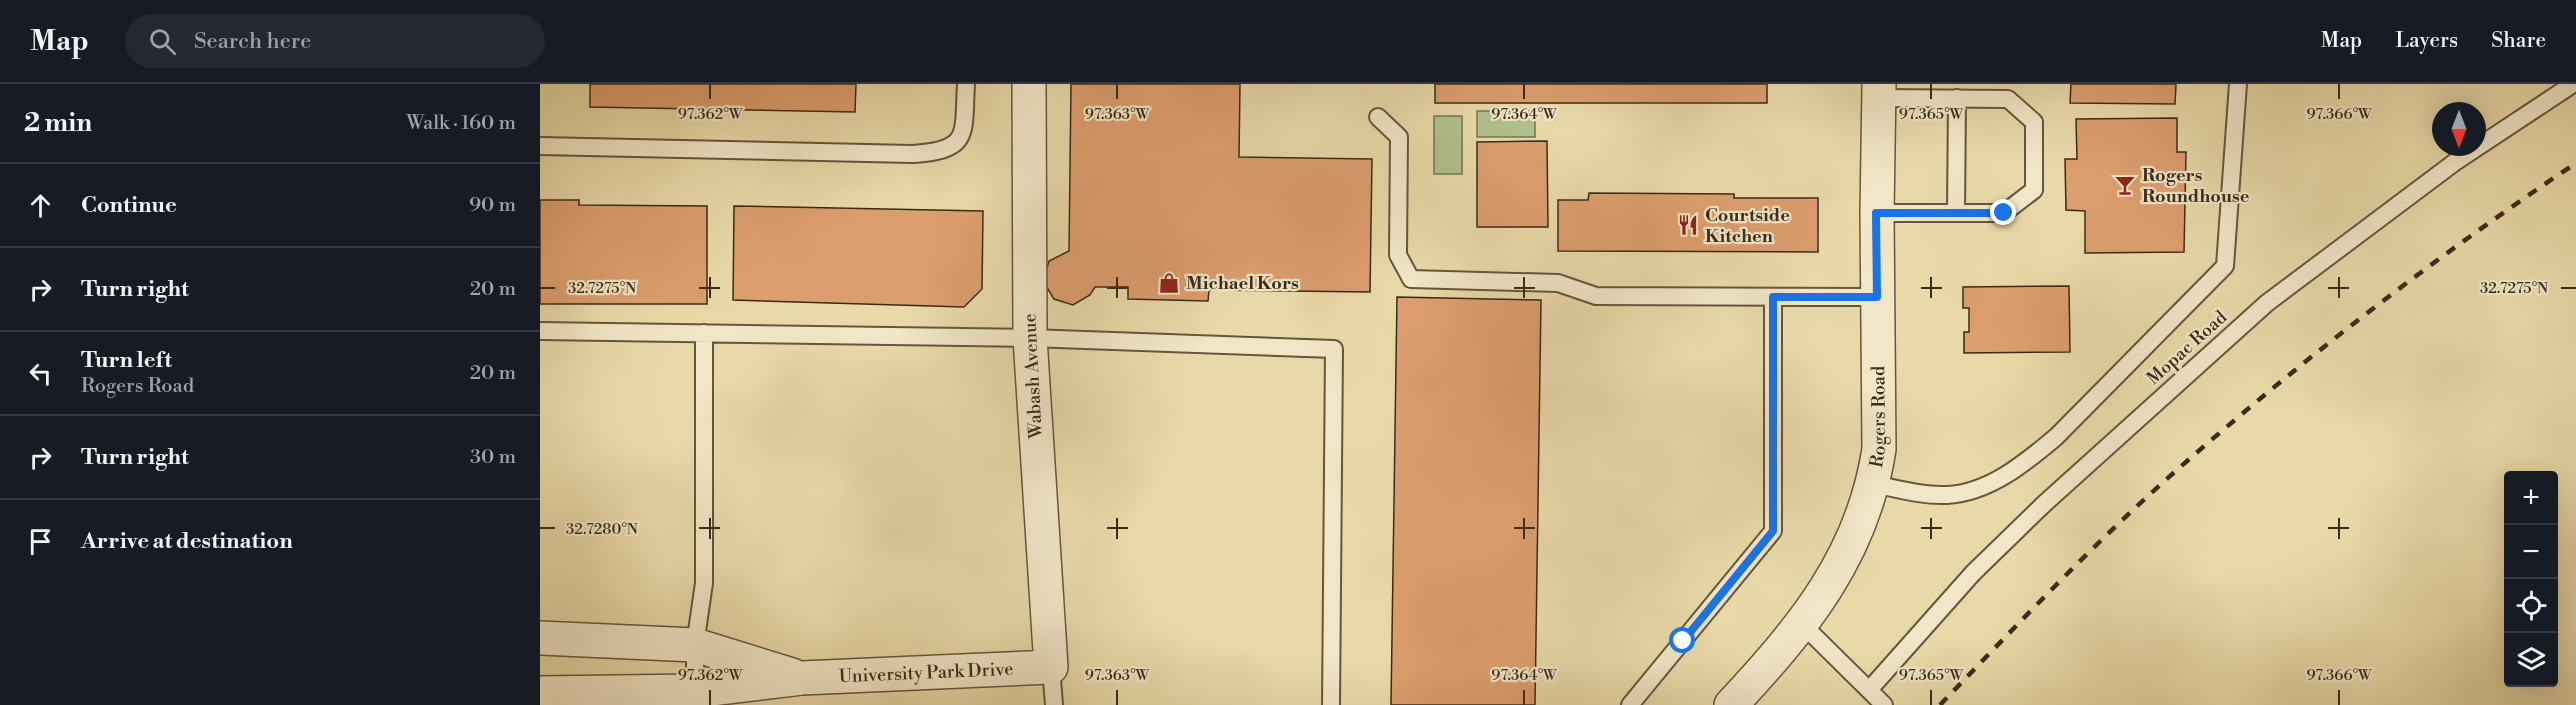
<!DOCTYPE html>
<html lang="en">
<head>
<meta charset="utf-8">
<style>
  :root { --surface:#171b24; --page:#242831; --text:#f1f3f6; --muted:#9ea1a6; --line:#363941 }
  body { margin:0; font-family:"Libre Bodoni",serif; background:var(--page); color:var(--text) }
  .controls { position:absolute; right:18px; bottom:18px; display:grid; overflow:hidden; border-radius:6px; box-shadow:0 6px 24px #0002 }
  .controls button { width:54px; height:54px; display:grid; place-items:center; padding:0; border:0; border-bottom:2px solid var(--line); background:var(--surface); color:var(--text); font:30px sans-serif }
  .compass { position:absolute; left:1892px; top:18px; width:54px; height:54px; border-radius:50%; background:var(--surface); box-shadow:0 6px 24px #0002; rotate:180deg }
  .stop { position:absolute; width:18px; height:18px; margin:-14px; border:4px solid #1a73e8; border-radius:50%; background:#fff }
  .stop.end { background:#1a73e8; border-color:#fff; box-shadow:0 2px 6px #0008 }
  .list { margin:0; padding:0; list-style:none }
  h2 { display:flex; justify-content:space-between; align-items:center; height:78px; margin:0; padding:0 24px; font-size:26px }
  h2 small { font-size:20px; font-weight:400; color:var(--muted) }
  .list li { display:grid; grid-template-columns:39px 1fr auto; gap:18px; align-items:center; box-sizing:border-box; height:84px; padding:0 24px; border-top:2px solid var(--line) }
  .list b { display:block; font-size:22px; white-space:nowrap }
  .list p { margin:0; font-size:20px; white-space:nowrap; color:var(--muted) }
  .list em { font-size:20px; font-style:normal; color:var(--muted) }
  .icon { flex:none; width:33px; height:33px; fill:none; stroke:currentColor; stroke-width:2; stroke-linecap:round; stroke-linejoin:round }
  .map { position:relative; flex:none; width:2036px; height:621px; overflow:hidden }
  header { display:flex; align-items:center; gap:36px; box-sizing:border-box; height:84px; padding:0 30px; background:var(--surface); border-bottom:2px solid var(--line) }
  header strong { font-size:28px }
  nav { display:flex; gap:33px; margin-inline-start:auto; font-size:21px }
  .search { width:420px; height:54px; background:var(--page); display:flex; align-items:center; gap:15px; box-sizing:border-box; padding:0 21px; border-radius:33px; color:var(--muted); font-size:22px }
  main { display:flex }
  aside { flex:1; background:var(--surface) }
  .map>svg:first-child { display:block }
  .green { fill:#b0c08d; stroke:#747653; stroke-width:1.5 }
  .building { fill:#dc9e6e; stroke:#392b19; stroke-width:1.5 }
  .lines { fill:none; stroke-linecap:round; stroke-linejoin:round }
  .lane-casing { stroke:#65563d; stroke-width:20 }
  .street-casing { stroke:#65563d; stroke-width:36 }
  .lane { stroke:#f1e6c7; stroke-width:16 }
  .street { stroke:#f1e6c7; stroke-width:33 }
  .rail { stroke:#392b19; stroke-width:4.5; stroke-dasharray:10 10; stroke-linecap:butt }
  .route { stroke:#1a73e8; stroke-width:8 }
  .ticks { fill:none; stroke:#392b19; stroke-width:2 }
  .labels { text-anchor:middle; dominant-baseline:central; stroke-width:4.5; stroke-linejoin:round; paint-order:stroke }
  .poi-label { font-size:18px; font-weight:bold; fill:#392b19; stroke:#f1e6c7; text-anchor:start }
  .street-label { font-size:18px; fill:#392b19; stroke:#f1e6c7 }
  .ticks-label { font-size:15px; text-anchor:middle; fill:#392b19; stroke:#f1e6c7; stroke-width:4.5; stroke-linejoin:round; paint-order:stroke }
</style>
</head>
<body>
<header>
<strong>Map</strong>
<div class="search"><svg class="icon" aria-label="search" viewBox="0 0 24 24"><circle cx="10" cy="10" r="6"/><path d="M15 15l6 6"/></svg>Search here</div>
<nav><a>Map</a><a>Layers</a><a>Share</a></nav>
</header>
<main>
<aside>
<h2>2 min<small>Walk · 160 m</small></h2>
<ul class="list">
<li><svg class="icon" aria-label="ahead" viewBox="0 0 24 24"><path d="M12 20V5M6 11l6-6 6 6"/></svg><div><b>Continue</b></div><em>90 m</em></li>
<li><svg class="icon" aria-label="right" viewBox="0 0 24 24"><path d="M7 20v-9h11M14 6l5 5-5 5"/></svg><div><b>Turn right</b></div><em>20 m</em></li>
<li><svg class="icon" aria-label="left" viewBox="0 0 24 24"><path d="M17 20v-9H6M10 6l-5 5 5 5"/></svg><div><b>Turn left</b><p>Rogers Road</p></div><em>20 m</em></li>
<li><svg class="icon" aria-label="right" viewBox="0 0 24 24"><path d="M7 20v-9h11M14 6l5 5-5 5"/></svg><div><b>Turn right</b></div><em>30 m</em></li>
<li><svg class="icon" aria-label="arrive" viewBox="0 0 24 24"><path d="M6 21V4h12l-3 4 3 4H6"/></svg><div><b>Arrive at destination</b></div></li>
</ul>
</aside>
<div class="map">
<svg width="2036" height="621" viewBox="0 0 2036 621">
  <rect width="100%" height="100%" fill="#e9d9a9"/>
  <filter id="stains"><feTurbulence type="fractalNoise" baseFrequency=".00333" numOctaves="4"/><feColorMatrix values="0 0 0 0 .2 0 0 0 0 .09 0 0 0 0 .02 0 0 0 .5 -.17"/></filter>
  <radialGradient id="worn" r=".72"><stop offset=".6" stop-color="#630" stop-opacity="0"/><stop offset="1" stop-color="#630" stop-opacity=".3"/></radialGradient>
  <path class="green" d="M937,27H995V53H937Z
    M894,32H922V90H894Z"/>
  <path class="building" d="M50,0H316L315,28L50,23Z
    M531,0H700L699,73L832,75L830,208L669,206L668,217L588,215V203H555L550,211L533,221L514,215L503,197L509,177L529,167Z
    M895,0H1227V19H895Z
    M1531,0H1636L1635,20L1530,19Z
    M1637,34V68H1646L1644,168L1545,169V127L1526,126L1525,75H1537L1536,35Z
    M1007,57L1008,143H937V58Z
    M1049,109L1194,110V114H1278V168L1018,167V116H1048Z
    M0,116H39V121L167,122V220H0Z
    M194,122L443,127L442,205L424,223L193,216Z
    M1529,202L1530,268L1424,269V248H1429V224H1423V203Z
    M857,213L1001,216L995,621H851Z"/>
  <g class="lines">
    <g class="lane-casing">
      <path id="lane" d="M838,33L859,53L858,171L871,195L1018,199L1056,212L1337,213
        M0,62L373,70C431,66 423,51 426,0
        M1337,129H1464L1494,106V38L1468,15L1339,14
        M1416,129L1417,14
        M0,247L490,254L794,265L791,621
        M1334,400C1358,405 1382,412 1407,411C1449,409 1485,379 1516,353L1685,182L1698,0
        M1261,539L1344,621
        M511,583L514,621
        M1329,606L1433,489L1504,420L1727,219L1915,78L2033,0
        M155,611V561L164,499V249
        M1090,621L1233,447V213"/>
    </g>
    <g class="street-casing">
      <g id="street">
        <path d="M0,554L155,561L252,591"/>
        <path id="s1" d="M0,609L155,607L262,594L511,583L490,254L489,0"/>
        <path id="s2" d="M1191,621C1262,545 1323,472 1339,365L1337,129L1339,0"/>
      </g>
    </g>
    <use href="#lane" class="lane"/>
    <use href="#street" class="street"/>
    <path class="rail" d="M1400,621C1477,541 1554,459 1638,385C1764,274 1897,172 2036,79"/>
  </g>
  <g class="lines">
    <path class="route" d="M1143,557L1233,447V213H1337L1336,129H1464"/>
  </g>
  <path class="ticks" d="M170,0V15M577,0V15M984,0V15M1391,0V15M1799,0V15M170,193V214M577,193V214M984,193V214M1391,193V214M1799,193V214M0,204H15M159,204H180M567,204H588M974,204H995M1381,204H1402M1788,204H1809M2021,204H2036M170,434V455M577,434V455M984,434V455M1391,434V455M1799,434V455M0,444H15M159,444H180M567,444H588M974,444H995M1381,444H1402M1788,444H1809M170,606V621M577,606V621M984,606V621M1391,606V621M1799,606V621"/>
  <defs>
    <g id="bar-bare" transform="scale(1.62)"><path d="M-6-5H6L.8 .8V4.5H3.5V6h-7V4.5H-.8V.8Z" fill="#8f2418" stroke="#f1e6c7" stroke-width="2.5" paint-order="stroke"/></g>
    <g id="restaurant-bare" transform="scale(1.62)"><path d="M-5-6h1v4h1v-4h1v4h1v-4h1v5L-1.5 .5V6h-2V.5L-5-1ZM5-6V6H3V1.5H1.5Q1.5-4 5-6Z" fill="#8f2418" stroke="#f1e6c7" stroke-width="2.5" paint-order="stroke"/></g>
    <g id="shop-bare" transform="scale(1.62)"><path d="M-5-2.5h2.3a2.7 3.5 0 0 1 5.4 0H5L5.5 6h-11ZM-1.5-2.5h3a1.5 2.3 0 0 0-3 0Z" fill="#8f2418" stroke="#f1e6c7" stroke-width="2.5" paint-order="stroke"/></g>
  </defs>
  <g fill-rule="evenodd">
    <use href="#bar-bare" x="1585" y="101"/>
    <use href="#restaurant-bare" x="1148" y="141"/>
    <use href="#shop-bare" x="629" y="199"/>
  </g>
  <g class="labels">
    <g class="poi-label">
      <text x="1602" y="91">Rogers<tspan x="1602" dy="21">Roundhouse</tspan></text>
      <text x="1165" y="131">Courtside<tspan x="1165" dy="21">Kitchen</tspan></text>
      <text x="646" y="199">Michael Kors</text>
    </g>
    <g class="street-label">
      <text transform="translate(1647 264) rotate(-42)">Mopac Road</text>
      <text transform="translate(493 292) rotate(-93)">Wabash Avenue</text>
      <text stroke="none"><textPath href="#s2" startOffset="333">Rogers Road</textPath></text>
      <text stroke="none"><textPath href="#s1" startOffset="387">University Park Drive</textPath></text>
    </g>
  </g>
  <g class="ticks-label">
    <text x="170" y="35">97.362°W</text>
    <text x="577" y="35">97.363°W</text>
    <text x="984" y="35">97.364°W</text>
    <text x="1391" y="35">97.365°W</text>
    <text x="1799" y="35">97.366°W</text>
    <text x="1974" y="209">32.7275°N</text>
    <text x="62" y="209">32.7275°N</text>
    <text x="62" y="450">32.7280°N</text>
    <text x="170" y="596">97.362°W</text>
    <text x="577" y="596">97.363°W</text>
    <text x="984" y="596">97.364°W</text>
    <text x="1391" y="596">97.365°W</text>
    <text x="1799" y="596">97.366°W</text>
  </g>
  <rect width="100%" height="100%" filter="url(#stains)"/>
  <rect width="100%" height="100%" fill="url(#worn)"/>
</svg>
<div class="controls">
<button>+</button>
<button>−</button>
<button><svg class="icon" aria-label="locate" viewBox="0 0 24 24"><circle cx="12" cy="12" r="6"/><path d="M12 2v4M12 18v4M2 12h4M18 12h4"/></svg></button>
<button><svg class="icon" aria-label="layers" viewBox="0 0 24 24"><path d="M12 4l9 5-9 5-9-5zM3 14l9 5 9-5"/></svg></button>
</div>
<svg class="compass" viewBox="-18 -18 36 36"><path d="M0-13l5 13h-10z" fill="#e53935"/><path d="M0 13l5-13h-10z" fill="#9ea1a6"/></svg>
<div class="stop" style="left:1143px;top:557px"></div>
<div class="stop end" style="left:1464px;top:129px"></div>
</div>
</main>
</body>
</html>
